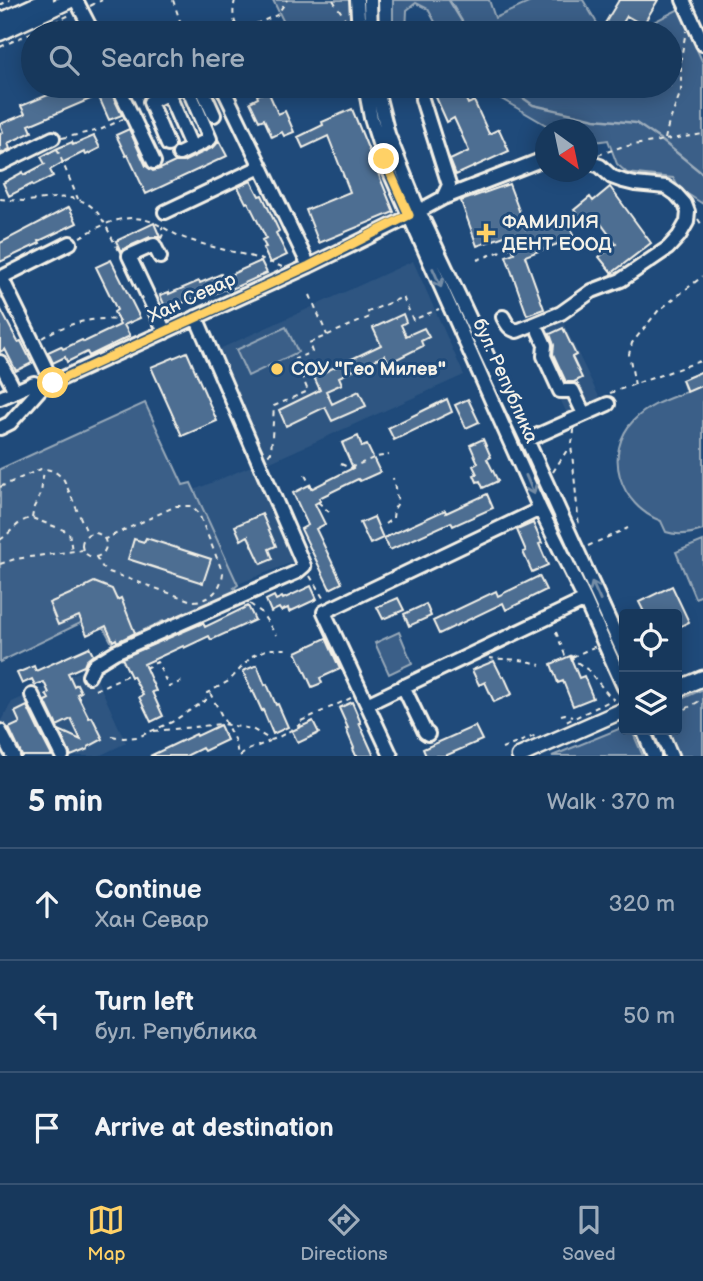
<!DOCTYPE html>
<html lang="en">
<head>
<meta charset="utf-8">
<style>
  :root { --surface:#17385c; --page:#244365; --text:#f1f3f6; --muted:#9eacbb; --line:#365272; --accent:#ffd166 }
  body { margin:0; font-family:"Balsamiq Sans",sans-serif; background:var(--page); color:var(--text) }
  .controls { position:absolute; right:21px; bottom:21px; display:grid; overflow:hidden; border-radius:7px; box-shadow:0 4px 18px #0003 }
  .controls button { width:63px; height:63px; display:grid; place-items:center; padding:0; border:0; border-bottom:2px solid var(--line); background:var(--surface); color:var(--text); font:35px sans-serif }
  .compass { position:absolute; left:535px; top:119px; width:63px; height:63px; border-radius:50%; background:var(--surface); box-shadow:0 4px 18px #0003; rotate:147deg }
  .stop { position:absolute; width:21px; height:21px; margin:-16px; border:5px solid #ffd166; border-radius:50%; background:#fff }
  .stop.end { background:#ffd166; border-color:#fff; box-shadow:0 2px 7px #0008 }
  .list { margin:0; padding:0; list-style:none }
  h2 { display:flex; justify-content:space-between; align-items:center; height:91px; margin:0; padding:0 28px; font-size:30px }
  h2 small { font-size:23px; font-weight:400; color:var(--muted) }
  .list li { display:grid; grid-template-columns:46px 1fr auto; gap:21px; align-items:center; box-sizing:border-box; height:112px; padding:0 28px; border-top:2px solid var(--line) }
  .list b { display:block; font-size:26px; white-space:nowrap }
  .list p { margin:0; font-size:23px; white-space:nowrap; color:var(--muted) }
  .list em { font-size:23px; font-style:normal; color:var(--muted) }
  .icon { flex:none; width:38px; height:38px; fill:none; stroke:currentColor; stroke-width:2; stroke-linecap:round; stroke-linejoin:round }
  .map { position:relative; flex:none; width:703px; height:756px; overflow:hidden }
  .search { position:absolute; background:var(--surface); box-shadow:0 4px 18px #0003; left:21px; right:21px; top:21px; height:77px; display:flex; align-items:center; gap:18px; box-sizing:border-box; padding:0 24px; border-radius:38px; color:var(--muted); font-size:26px }
  .sheet { height:427px; background:var(--surface) }
  nav { display:flex; justify-content:space-around; align-items:center; box-sizing:border-box; height:98px; border-top:2px solid var(--line); background:var(--surface); font-size:19px; color:var(--muted) }
  nav a { display:grid; justify-items:center; gap:4px }
  nav .on { color:var(--accent) }
  .map>svg:first-child { display:block }
  .built { fill:#2d5581; fill-rule:evenodd }
  .green { fill:#3a5f88; stroke:#97a8b8; stroke-width:2 }
  .lines { fill:none; stroke-linecap:round; stroke-linejoin:round }
  .stream { stroke:#9cacbb; stroke-width:2.5 }
  .building { fill:#4d6e92; stroke:#f4f1e8; stroke-width:2 }
  .minor-casing { stroke:#f4f1e8; stroke-width:18 }
  .major-casing { stroke:#f4f1e8; stroke-width:19 }
  .path { stroke:#f4f1e8; stroke-width:2; stroke-dasharray:5 5; stroke-linecap:butt }
  .minor { stroke:#1f4a7a; stroke-width:12 }
  .major { stroke:#1f4a7a; stroke-width:14 }
  .oneway { stroke:#748da6 }
  .route { stroke:#ffd166; stroke-width:9 }
  .poi-dot { fill:#ffd166; stroke:#1f4a7a; stroke-width:2.5 }
  .labels { text-anchor:middle; dominant-baseline:central; stroke-width:6; stroke-linejoin:round; paint-order:stroke }
  .poi-label { font-size:19px; font-weight:bold; fill:#f4f1e8; stroke:#1f4a7a; text-anchor:start }
  .street-label { font-size:19px; fill:#f4f1e8; stroke:#1f4a7a }
</style>
</head>
<body>
<div class="map">
<svg width="703" height="756" viewBox="0 0 703 756">
  <rect width="100%" height="100%" fill="#1f4a7a"/>
  <filter id="ink" filterUnits="userSpaceOnUse"><feTurbulence type="fractalNoise" baseFrequency=".0143" numOctaves="2"/><feDisplacementMap in="SourceGraphic" scale="14" xChannelSelector="R" yChannelSelector="G"/><feConvolveMatrix kernelMatrix="1 2 1 2 8 2 1 2 1" color-interpolation-filters="sRGB"/></filter>
  <g filter="url(#ink)">
    <path class="built" d="M413,261L464,375L266,464L215,351ZM402,314L406,322L401,325L406,336L425,328L429,337L421,341L423,347L389,362L385,355L339,377L342,384L326,391L318,385L314,377L394,339L373,328Z
      M560,316L601,401L568,416L528,330Z
      M251,466L293,562L238,584L194,490Z
      M83,670L95,675L126,743L99,756H16L0,726V722L12,702Z"/>
    <path class="green" d="M273,0H370L371,33H289Z
      M393,0H489L495,18L535,0H583L603,33H441L428,9L416,3L407,10L406,33H393Z
      M679,9L703,63V204L680,189L673,178L627,173L617,164L608,140L588,143V130L553,129L498,97L487,86H670V33H632Z
      M430,233L624,653V687L419,237Z
      M286,327L298,352L248,376L236,350Z
      M703,371V530C691,534 678,536 666,532L661,521C620,506 602,453 634,420C648,405 668,399 686,392L682,380Z
      M145,403L183,485L191,483L238,585L234,588L242,593L168,629L163,621L113,645L97,615L0,662V469Z
      M703,541V595L695,598L676,552Z
      M399,632L412,663L389,674L375,643Z
      M703,689V756H680L668,730H677V701Z
      M621,728L633,733L643,756H552Z"/>
    <g class="lines">
      <path class="stream" d="M449,0L469,33
        M506,86L533,105L595,119L636,123L661,140L703,174"/>
    </g>
    <path class="building" d="M619,0H658L643,25L627,16L617,33L604,25Z
      M70,86H90L95,97L29,125L32,132L8,143L10,149L0,154V133L3,132L0,124L25,114L21,106Z
      M431,86H460L468,104L474,101L489,134L499,129L509,151L456,175L450,160L469,151L454,118L447,122Z
      M110,90L122,115L109,120L98,95Z
      M268,91L278,114L285,111L294,132L284,136L282,132L272,137L264,119L259,121L250,102L258,98L257,95Z
      M352,109L394,212L319,243L306,210L350,192L328,136L303,148L298,137L323,125L322,122Z
      M129,129L146,166L153,171L160,169L175,162H183L214,147L219,141L227,156L146,194L128,155L126,156L116,135Z
      M94,136L100,148L86,155L84,152L62,163L50,170L53,176L33,186L32,184L9,196L3,183L23,172L24,175L45,164L41,157L56,149L72,142L73,145Z
      M251,181L259,196L262,195L279,231L276,233L287,255L270,263L263,248L266,247L262,240L266,238L248,202L246,203L238,187Z
      M509,184L526,229L566,214L574,238L525,256L544,309L527,315L506,256L514,253L507,235L477,246L461,201Z
      M610,187L651,243L612,273L599,257L616,244L596,217L586,225L574,210L590,197L593,201Z
      M69,207L77,223L39,241L40,243L0,262V243Z
      M154,223L160,237H150L125,248L121,252L116,241Z
      M111,260L140,318L124,325L130,336L89,356L87,352L67,362L65,357L53,363L48,352L61,346L63,349L82,340L84,342L120,325L114,312L117,310L96,267Z
      M261,261L267,273L227,291L225,289L205,298L204,295L166,309L160,295L169,292V294L199,281L200,283L221,274L223,278Z
      M0,308L18,342L21,341L32,363L16,371L5,349L0,352Z
      M403,314L406,322L401,325L406,336L424,328L429,337L421,341L423,346L389,363L385,355L339,377L342,384L326,391L332,404L359,391L366,406L332,421L325,407L286,426L279,410L320,390L314,377L381,345L373,328Z
      M563,328L576,355L572,357L582,378L574,382H566L553,354L554,345L550,334Z
      M187,352L217,421L182,436L151,367Z
      M703,371V385L687,392L682,380Z
      M447,399L452,412L394,440L388,428Z
      M468,399L479,422L466,428L455,405Z
      M358,436L362,447L367,445L380,472L360,481L358,479L319,498L320,501L315,504L325,524L316,529L342,583L330,589L301,529L308,525L293,493L309,485L311,489L353,468L342,443Z
      M483,439L491,457L487,459L498,481L483,488L480,481L477,482L474,475L477,474L473,466L478,463L470,445Z
      M487,494L493,508L453,526L451,522L390,550L384,538L445,510L446,513Z
      M262,514L276,546L269,549L273,559L261,564L248,536L241,540L235,526Z
      M374,517L383,538L370,544L360,523Z
      M533,523L542,543L539,544L548,565L532,572L523,552L526,551L517,530Z
      M146,538L211,559L203,583L128,559L134,539L144,542Z
      M539,576L546,590L506,610L503,603L439,634L433,621L496,591L498,596Z
      M94,582L112,589L117,600L121,598L135,633L117,642L116,639L113,641L106,626L87,635L79,616L58,625L49,603L86,587V586Z
      M311,586L317,599L289,612L288,608L281,611L279,608L271,612L266,600L274,596L276,600L282,597L283,599Z
      M672,586L689,622L677,628V614H645L639,602Z
      M398,598L404,610L383,619L377,607Z
      M426,604L431,616L409,626L404,614Z
      M248,606L255,620L211,640L209,636L184,648L183,646L144,664L156,691L152,692L163,716L151,722L139,697L143,695L133,676L131,677L122,658L203,623L205,627Z
      M326,638L340,669L320,678L322,683L312,687L296,652Z
      M89,647L93,655L86,661L84,666L68,673L74,686L77,684L81,692L77,694L89,718L92,717L103,739L88,747V749L71,756L59,730L81,740L71,719L57,726L45,701L49,699L46,694L49,693L44,682L35,685L32,679L22,684L17,673L34,666L36,671Z
      M570,656L579,678L584,676L593,698L573,706L563,681L558,683L551,664Z
      M494,661L502,677L504,676L512,694L494,702L485,682L479,685L472,670Z
      M257,665L265,685L267,684L276,705L278,704L288,727L273,734L263,710L262,711L253,691L252,692L243,671Z
      M352,702L361,723H359L374,756H356L353,749L354,748L346,729L348,728L339,708Z
      M27,706L39,731L52,756H22L9,728L20,723L15,712Z
      M313,721L319,733L298,743L292,731Z
      M220,725L227,740L204,751L202,748L186,756H150L196,734L197,736Z
      M475,726L482,740L445,756H426L423,749Z"/>
    <g class="lines">
      <g class="minor-casing">
        <path id="minor" d="M76,0L93,33
          M357,0L359,33
          M370,0L371,33
          M683,0L703,44
          M118,86L154,162
          M201,86L214,115
          M222,86L309,266
          M365,86L371,118L384,159L540,509L585,600L624,687
          M376,86L388,134L419,211L527,440L624,653
          M168,93L192,148
          M422,99L449,185L443,198
          M168,145L150,102L183,86
          M179,154L210,139L187,86
          M0,164L53,138
          M165,212L260,167
          M160,257L154,245L129,256L165,332
          M1,277L53,383
          M0,278L70,243
          M503,317C507,324 509,329 517,331L561,313L592,291L621,280L668,248L679,236L687,222L688,212L685,204L676,194L666,187L635,184L623,181L612,177L600,166L588,162
          M539,332L545,345L544,356L560,391H573L584,414
          M0,362L15,391
          M0,398L34,383L41,388
          M0,428L10,423L41,388L309,266L399,222L443,198L546,158
          M527,440L608,404
          M89,676L94,665L115,652L297,572L304,566L196,317
          M403,686L425,732L428,734
          M32,695L62,756
          M367,704L585,600
          M643,730L654,756
          M660,730L671,756
          M0,731L13,756
          M391,756L324,612L540,509"/>
      </g>
      <g class="major-casing">
        <path id="major" d="M0,21L46,0
          M0,33L71,0
          M677,689L703,678
          M519,756L624,710"/>
      </g>
      <path class="path" d="M173,0L184,33
        M235,0C232,13 233,20 239,31
        M333,0L348,23
        M0,5L10,0
        M90,6L102,0
        M238,33L239,31L277,15L287,0
        M0,47L72,14
        M62,138L100,130L123,119
        M665,139L668,126L681,91V58L686,31
        M57,149L78,199
        M598,155L621,147L703,134
        M0,199C9,200 18,201 28,201C48,199 74,192 92,207C106,219 110,239 121,253
        M698,219L703,227
        M80,237C97,228 112,219 131,218C157,218 165,232 187,239C218,250 251,254 282,267
        M161,239L163,234L162,227
        M477,260L512,247
        M310,295L327,335
        M42,338C63,324 97,315 121,321
        M635,385L629,354L632,343L658,311L703,276
        M610,393L703,360
        M574,429C574,439 570,444 572,453L579,527
        M268,454L271,453L274,406L308,391L295,359L312,352L309,343L370,317L368,312L403,297L413,320L439,309
        M341,464L350,468L376,457L389,455
        M553,472L569,447
        M305,475L312,488
        M0,487L41,469C52,469 57,472 64,480L88,535
        M318,502L329,512
        M32,518L34,507L41,493L44,470
        M385,524L393,518L394,509L398,503L393,478
        M82 545a12 12 0 1 1 24 0a12 12 0 1 1-24 0Z
        M0,540C11,533 19,519 32,518L69,532L72,551
        M588,546L628,528
        M96,557L103,568L109,572L192,601C210,601 221,590 223,573L199,514L191,506H176L105,539
        M0,564L15,559L82,550
        M310,576L325,601
        M250,604L261,612L276,635
        M556,632L565,655H570L574,660L588,670L611,698L614,699L566,722
        M572,657L596,646
        M489,658C505,660 524,658 540,665
        M145,668L157,662L169,687L182,681
        M95,690L130,674
        M210,693L236,743L238,756
        M677,714L703,699
        M561,715L565,714L573,717
        M301,721L351,698
        M154,731L222,724L252,729L271,740C280,738 293,728 302,724
        M112,736L123,738L138,737L172,722L206,700L207,693L229,681L252,656L268,649H290
        M502,749L539,734
        M240,756L248,750L270,741"/>
      <use href="#minor" class="minor"/>
      <use href="#major" class="major"/>
    </g>
    <defs><path id="oneway-shaft" d="M-6 0H5M1.5-3L5.5 0L1.5 3" fill="none" stroke-width="1.6" stroke-linecap="round" stroke-linejoin="round" transform="scale(1.75)"/></defs>
    <g class="oneway">
      <use href="#oneway-shaft" transform="translate(437 278) rotate(66)"/>
      <use href="#oneway-shaft" transform="translate(530 485) rotate(67)"/>
      <use href="#oneway-shaft" transform="translate(596 591) rotate(-114)"/>
    </g>
  </g>
  <g class="lines" filter="url(#ink)">
    <path class="route" d="M53,383L309,266L409,215L384,159"/>
  </g>
  <g class="poi-dot">
    <path d="M482.5 222.5h7v7h7v7h-7v7h-7v-7h-7v-7h7z"/>
    <circle cx="277" cy="369" r="7"/>
  </g>
  <g class="labels">
    <g class="poi-label">
      <text x="502" y="222">ФАМИЛИЯ<tspan x="502" dy="22">ДЕНТ ЕООД</tspan></text>
      <text x="291" y="369">СОУ "Гео Милев"</text>
    </g>
    <g class="street-label">
      <text transform="translate(192 298) rotate(-25)">Хан Севар</text>
      <text transform="translate(505 381) rotate(66)">бул. Република</text>
    </g>
  </g>
</svg>
<div class="controls">
<button><svg class="icon" aria-label="locate" viewBox="0 0 24 24"><circle cx="12" cy="12" r="6"/><path d="M12 2v4M12 18v4M2 12h4M18 12h4"/></svg></button>
<button><svg class="icon" aria-label="layers" viewBox="0 0 24 24"><path d="M12 4l9 5-9 5-9-5zM3 14l9 5 9-5"/></svg></button>
</div>
<svg class="compass" viewBox="-18 -18 36 36"><path d="M0-13l5 13h-10z" fill="#e53935"/><path d="M0 13l5-13h-10z" fill="#9eacbb"/></svg>
<div class="stop" style="left:53px;top:383px"></div>
<div class="stop end" style="left:384px;top:159px"></div>
<div class="search"><svg class="icon" aria-label="search" viewBox="0 0 24 24"><circle cx="10" cy="10" r="6"/><path d="M15 15l6 6"/></svg>Search here</div>
</div>
<section class="sheet">
<h2>5 min<small>Walk · 370 m</small></h2>
<ul class="list">
<li><svg class="icon" aria-label="ahead" viewBox="0 0 24 24"><path d="M12 20V5M6 11l6-6 6 6"/></svg><div><b>Continue</b><p>Хан Севар</p></div><em>320 m</em></li>
<li><svg class="icon" aria-label="left" viewBox="0 0 24 24"><path d="M17 20v-9H6M10 6l-5 5 5 5"/></svg><div><b>Turn left</b><p>бул. Република</p></div><em>50 m</em></li>
<li><svg class="icon" aria-label="arrive" viewBox="0 0 24 24"><path d="M6 21V4h12l-3 4 3 4H6"/></svg><div><b>Arrive at destination</b></div></li>
</ul>
</section>
<nav>
<a class="on"><svg class="icon" aria-label="map" viewBox="0 0 24 24"><path d="M3 6l6-2 6 2 6-2v14l-6 2-6-2-6 2zM9 4v14M15 6v14"/></svg>Map</a>
<a><svg class="icon" aria-label="directions" viewBox="0 0 24 24"><path d="M12 3l9 9-9 9-9-9zM9 14v-3h6M13 9l2 2-2 2"/></svg>Directions</a>
<a><svg class="icon" aria-label="saved" viewBox="0 0 24 24"><path d="M7 4h10v16l-5-4-5 4z"/></svg>Saved</a>
</nav>
</body>
</html>
